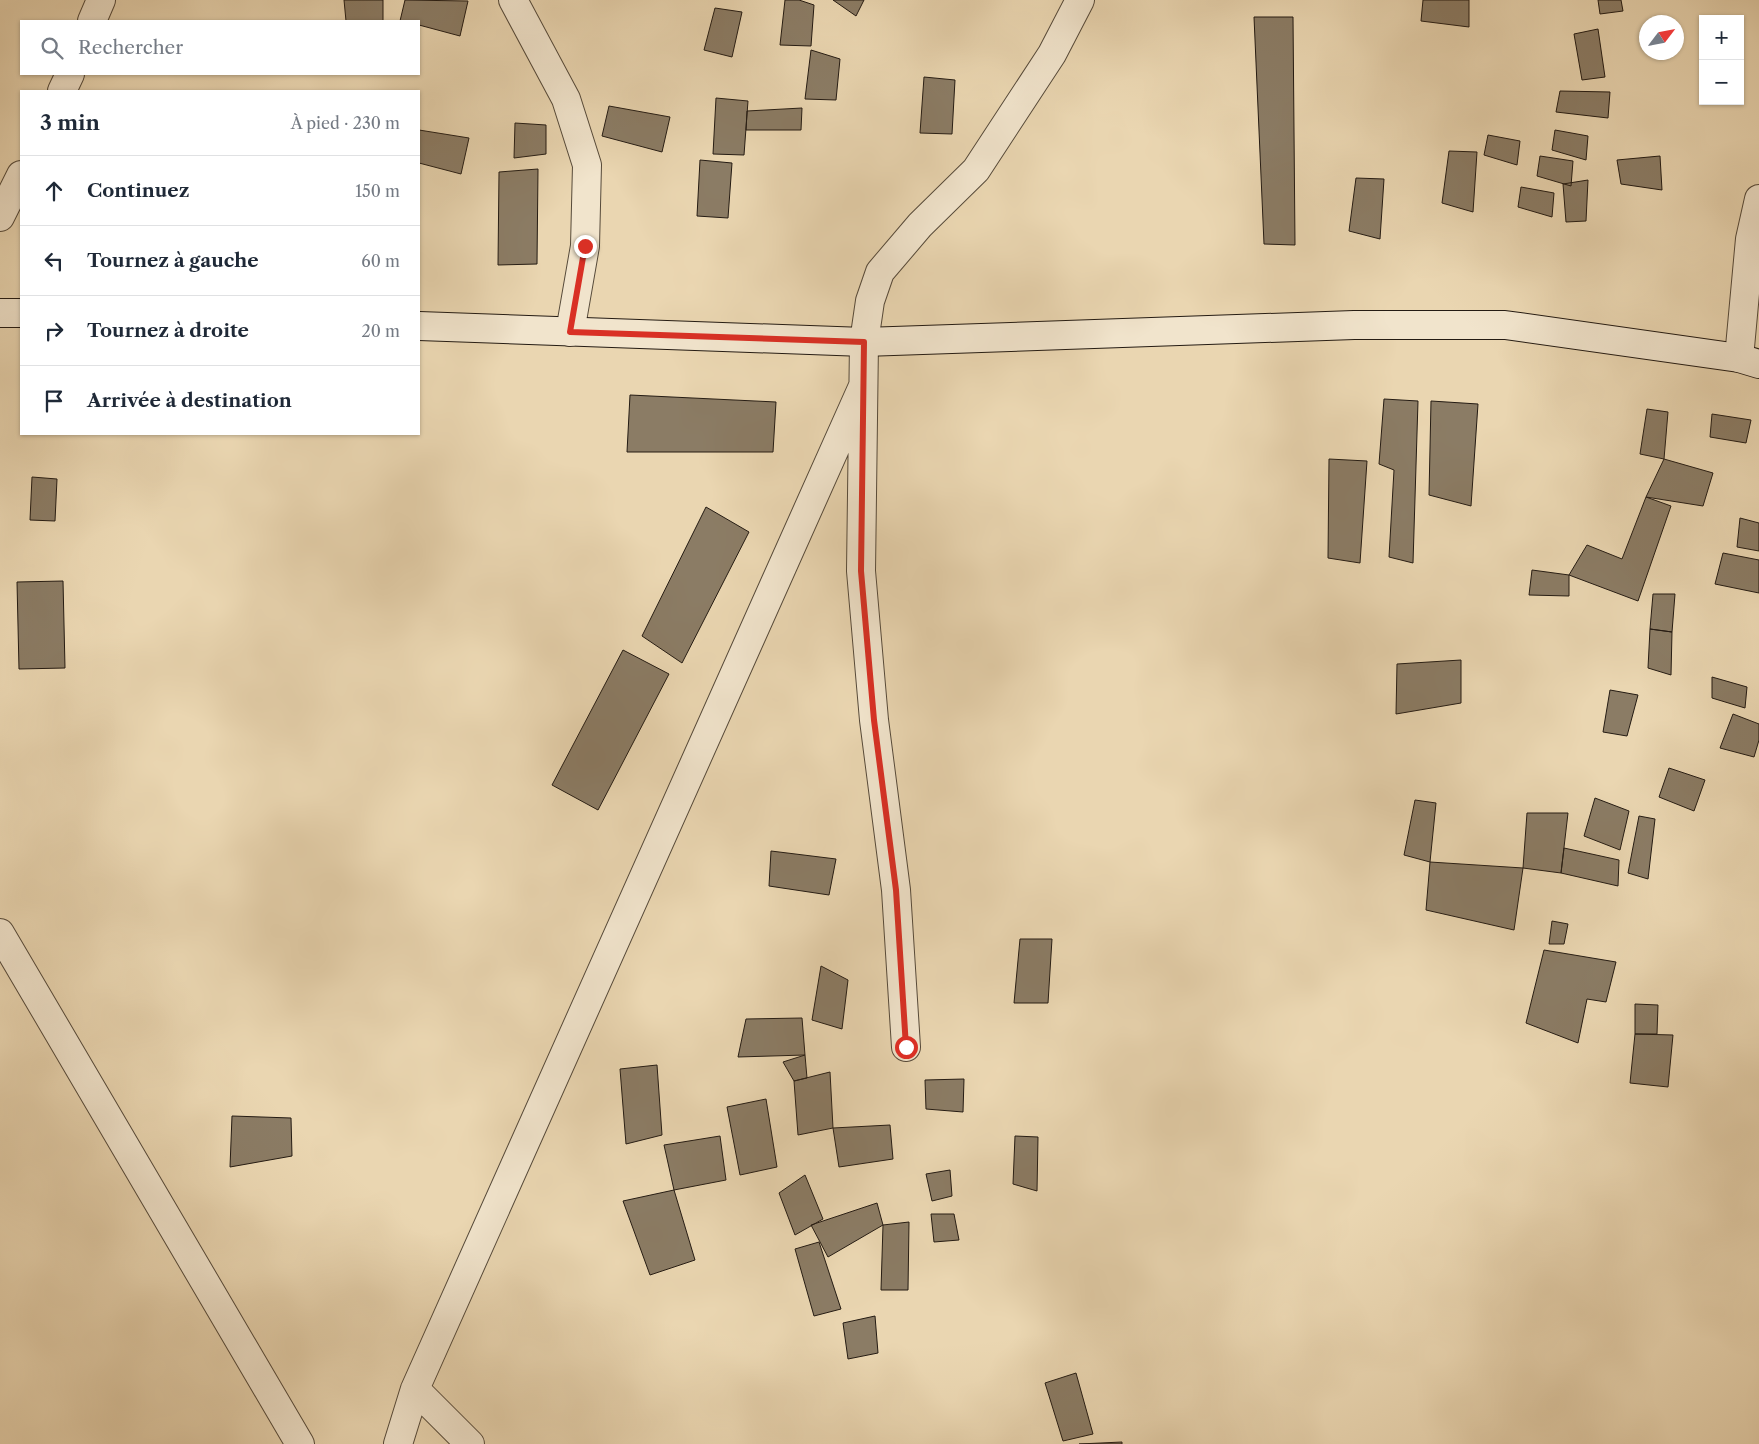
<!DOCTYPE html>
<html lang="fr">
<head>
<meta charset="utf-8">
<style>
  :root { --surface:#fff; --page:#f2f2f3; --text:#1f2937; --muted:#747a83; --line:#e0e1e3 }
  body { margin:0; font-family:"Libre Caslon Text",serif; background:var(--page); color:var(--text) }
  .controls { position:absolute; right:15px; top:15px; display:grid; overflow:hidden; border-radius:0px; box-shadow:0 1px 4px #0004 }
  .controls button { width:45px; height:45px; display:grid; place-items:center; padding:0; border:0; border-bottom:1px solid var(--line); background:var(--surface); color:var(--text); font:25px sans-serif }
  .compass { position:absolute; left:1639px; top:15px; width:45px; height:45px; border-radius:50%; background:var(--surface); box-shadow:0 1px 4px #0004; rotate:58deg }
  .stop { position:absolute; width:15px; height:15px; margin:-11px; border:4px solid #d93025; border-radius:50%; background:#fff }
  .stop.end { background:#d93025; border-color:#fff; box-shadow:0 1px 5px #0008 }
  .list { margin:0; padding:0; list-style:none }
  h2 { display:flex; justify-content:space-between; align-items:center; height:65px; margin:0; padding:0 20px; font-size:21px }
  h2 small { font-size:16px; font-weight:400; color:var(--muted) }
  .list li { display:grid; grid-template-columns:32px 1fr auto; gap:15px; align-items:center; box-sizing:border-box; height:70px; padding:0 20px; border-top:1px solid var(--line) }
  .list b { display:block; font-size:19px; white-space:nowrap }
  .list em { font-size:16px; font-style:normal; color:var(--muted) }
  .icon { flex:none; width:28px; height:28px; fill:none; stroke:currentColor; stroke-width:2; stroke-linecap:round; stroke-linejoin:round }
  .map { position:relative; flex:none; width:1759px; height:1444px; overflow:hidden }
  .search { position:absolute; background:var(--surface); box-shadow:0 1px 4px #0004; left:20px; top:20px; width:400px; height:55px; display:flex; align-items:center; gap:12px; box-sizing:border-box; padding:0 18px; border-radius:0px; color:var(--muted); font-size:19px }
  .panel { position:absolute; background:var(--surface); box-shadow:0 1px 4px #0004; left:20px; top:90px; width:400px; height:345px; border-radius:0px }
  .map>svg:first-child { display:block }
  .building { fill:#8b7c65; stroke:#241b13 }
  .lines { fill:none; stroke-linecap:round; stroke-linejoin:round }
  .minor-casing { stroke:#564a3a; stroke-width:30 }
  .secondary-casing { stroke:#241b13; stroke-width:30 }
  .minor { stroke:#f1e4cc; stroke-width:28 }
  .secondary { stroke:#f1e4cc; stroke-width:28 }
  .route { stroke:#d93025; stroke-width:6 }
</style>
</head>
<body>
<div class="map">
<svg width="1759" height="1444" viewBox="0 0 1759 1444">
  <rect width="100%" height="100%" fill="#ead6b1"/>
  <filter id="stains"><feTurbulence type="fractalNoise" baseFrequency=".004" numOctaves="4"/><feColorMatrix values="0 0 0 0 .2 0 0 0 0 .09 0 0 0 0 .02 0 0 0 .5 -.17"/></filter>
  <radialGradient id="worn" r=".72"><stop offset=".6" stop-color="#630" stop-opacity="0"/><stop offset="1" stop-color="#630" stop-opacity=".3"/></radialGradient>
  <path class="building" d="M344,0H383V21H346Z
    M405,0L468,1L460,36L419,25V21H400Z
    M785,0H799L814,5L811,46L780,45Z
    M833,0H864L856,16Z
    M1423,0H1469V27L1421,21Z
    M1598,0H1621L1623,11L1600,14Z
    M715,8L742,12L732,57L704,50Z
    M1254,17H1293L1295,245L1264,244Z
    M1598,29L1605,77L1582,80L1574,34Z
    M811,50L840,59L836,100L805,99Z
    M924,77L955,80L952,134L920,133Z
    M1560,91L1610,92L1608,118L1556,112Z
    M716,98L748,101L744,155L713,154Z
    M609,106L670,117L662,152L602,136Z
    M802,108L801,130H746L747,111Z
    M515,123L546,125V154L514,158Z
    M419,130L469,138L461,174L419,163Z
    M1555,130L1588,136L1586,160L1552,150Z
    M1488,135L1520,141L1517,165L1484,155Z
    M1449,151L1477,152L1473,212L1442,203Z
    M1540,156L1573,161L1571,186L1537,176Z
    M1660,156L1662,190L1621,184L1617,160Z
    M700,160L732,163L728,218L697,216Z
    M538,169L537,264L498,265L499,172Z
    M1356,178L1384,179L1380,239L1349,231Z
    M1588,180L1586,221L1566,222L1563,184Z
    M1521,187L1554,193L1552,217L1518,207Z
    M630,395L776,402L773,452H627Z
    M1384,399L1418,401L1413,563L1389,557L1394,470L1379,464Z
    M1431,401L1478,404L1471,506L1429,495Z
    M1647,409L1668,412L1664,459L1640,454Z
    M1712,414L1751,420L1746,443L1710,437Z
    M1329,459L1367,461L1360,563L1328,558Z
    M1664,459L1713,473L1703,506L1646,497Z
    M32,477L57,479L55,521L30,520Z
    M1646,497L1671,506L1638,601L1569,575L1587,545L1622,559Z
    M706,507L749,532L682,663L642,636Z
    M1740,518L1759,523V551L1737,547Z
    M1723,553L1759,560V593L1715,584Z
    M1532,570L1569,575V596L1529,595Z
    M63,581L65,668L19,669L17,582Z
    M1653,594H1675L1672,632L1650,629Z
    M1650,629L1672,632L1671,675L1648,668Z
    M623,650L669,674L598,810L552,785Z
    M1461,660V703L1396,714L1397,664Z
    M1712,677L1747,687L1745,708L1712,698Z
    M1610,690L1638,695L1627,736L1603,732Z
    M1733,714L1759,724V740L1754,757L1720,748Z
    M1669,768L1705,780L1694,811L1659,797Z
    M1595,798L1629,811L1620,850L1584,836Z
    M1415,800L1436,803L1430,862L1404,855Z
    M1527,813H1568L1561,873L1523,868Z
    M1639,816L1655,819L1648,879L1628,873Z
    M1564,848L1619,860L1618,886L1561,873Z
    M771,851L836,859L829,895L769,886Z
    M1430,862L1523,868L1514,930L1426,910Z
    M1552,921L1568,924L1564,944H1549Z
    M1020,939H1052L1048,1003H1014Z
    M1544,950L1616,962L1606,1002L1587,999L1578,1043L1526,1023Z
    M821,966L848,980L842,1029L812,1020Z
    M1635,1004L1658,1005L1657,1034H1635Z
    M802,1018L805,1055L738,1057L746,1019Z
    M1635,1034L1673,1035L1668,1087L1630,1083Z
    M805,1055L807,1078L794,1081L783,1062Z
    M657,1065L662,1135L626,1144L620,1069Z
    M830,1072L833,1128L798,1135L794,1081Z
    M964,1079L963,1112L926,1109L925,1080Z
    M766,1099L777,1167L740,1175L727,1107Z
    M232,1116L291,1118L292,1156L230,1167Z
    M890,1125L893,1159L839,1167L833,1128Z
    M720,1136L726,1180L674,1190L664,1145Z
    M1015,1136L1038,1137L1037,1191L1013,1184Z
    M950,1170L952,1196L932,1201L926,1174Z
    M805,1175L823,1219L795,1235L779,1193Z
    M674,1190L695,1260L650,1275L623,1201Z
    M877,1203L883,1225L828,1257L811,1225Z
    M931,1214H954L959,1240L934,1242Z
    M909,1222L908,1290H881L883,1225Z
    M819,1242L841,1309L814,1316L795,1249Z
    M875,1316L878,1353L848,1359L843,1323Z
    M1076,1373L1093,1434L1063,1441L1045,1383Z
    M1122,1442V1444H1079Z"/>
  <g class="lines">
    <g class="minor-casing">
      <path id="minor" d="M513,0L566,99L587,165L585,246L570,332
        M92,21L101,0
        M62,91L70,74
        M0,217L21,175
        M1739,358L1750,239L1759,199
        M0,933L300,1444
        M906,1047L896,890L874,720L861,571L864,342L870,301L880,272L920,225L976,170L1052,54L1080,0
        M415,1389L470,1444
        M398,1444L415,1389L863,386"/>
    </g>
    <g class="secondary-casing">
      <path id="secondary" d="M0,313H21
        M419,326L864,342L1354,325H1505L1739,358L1759,364"/>
    </g>
    <use href="#minor" class="minor"/>
    <use href="#secondary" class="secondary"/>
  </g>
  <g class="lines">
    <path class="route" d="M585,246L570,332L864,342L861,571L874,720L896,890L906,1047"/>
  </g>
  <rect width="100%" height="100%" filter="url(#stains)"/>
  <rect width="100%" height="100%" fill="url(#worn)"/>
</svg>
<div class="controls">
<button>+</button>
<button>−</button>
</div>
<svg class="compass" viewBox="-18 -18 36 36"><path d="M0-13l5 13h-10z" fill="#e53935"/><path d="M0 13l5-13h-10z" fill="#747a83"/></svg>
<div class="stop" style="left:906px;top:1047px"></div>
<div class="stop end" style="left:585px;top:246px"></div>
<div class="search"><svg class="icon" aria-label="search" viewBox="0 0 24 24"><circle cx="10" cy="10" r="6"/><path d="M15 15l6 6"/></svg>Rechercher</div>
<section class="panel">
<h2>3 min<small>À pied · 230 m</small></h2>
<ul class="list">
<li><svg class="icon" aria-label="ahead" viewBox="0 0 24 24"><path d="M12 20V5M6 11l6-6 6 6"/></svg><div><b>Continuez</b></div><em>150 m</em></li>
<li><svg class="icon" aria-label="left" viewBox="0 0 24 24"><path d="M17 20v-9H6M10 6l-5 5 5 5"/></svg><div><b>Tournez à gauche</b></div><em>60 m</em></li>
<li><svg class="icon" aria-label="right" viewBox="0 0 24 24"><path d="M7 20v-9h11M14 6l5 5-5 5"/></svg><div><b>Tournez à droite</b></div><em>20 m</em></li>
<li><svg class="icon" aria-label="arrive" viewBox="0 0 24 24"><path d="M6 21V4h12l-3 4 3 4H6"/></svg><div><b>Arrivée à destination</b></div></li>
</ul>
</section>
</div>
</body>
</html>
